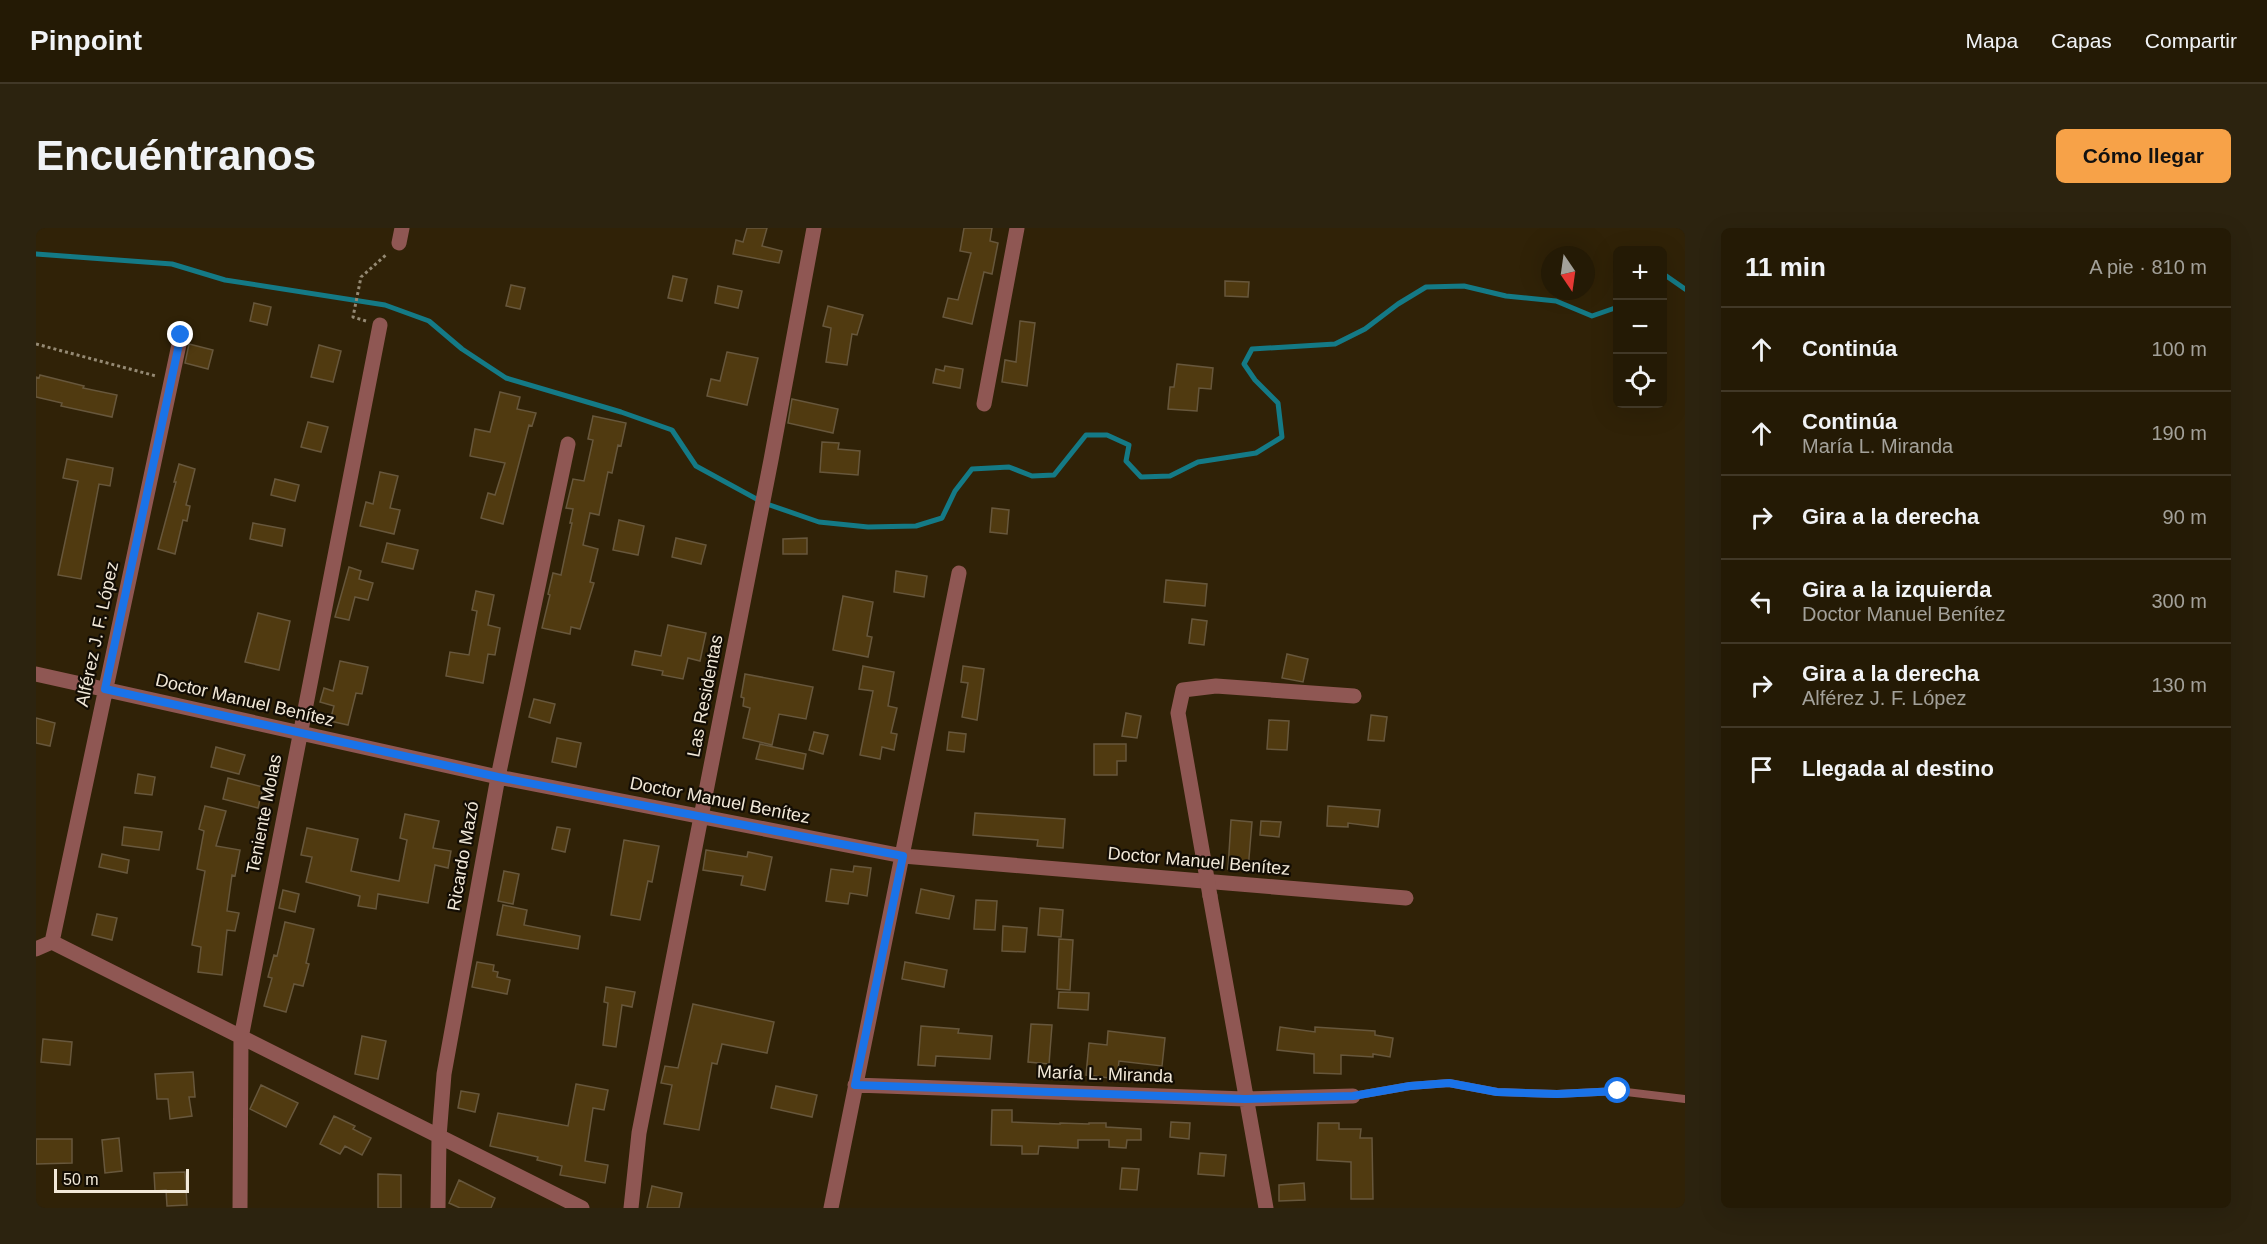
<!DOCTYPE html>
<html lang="es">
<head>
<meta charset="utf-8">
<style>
  :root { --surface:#241a05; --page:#2c230f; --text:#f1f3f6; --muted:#a3a19a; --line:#413827; --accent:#f7a248 }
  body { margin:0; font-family:Arial,sans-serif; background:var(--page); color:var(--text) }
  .controls { position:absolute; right:18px; top:18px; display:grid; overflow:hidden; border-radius:9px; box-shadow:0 6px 24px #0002 }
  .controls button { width:54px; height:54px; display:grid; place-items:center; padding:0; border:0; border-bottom:2px solid var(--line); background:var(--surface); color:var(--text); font:30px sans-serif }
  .compass { position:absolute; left:1505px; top:18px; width:54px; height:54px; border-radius:50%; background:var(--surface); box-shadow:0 6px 24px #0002; rotate:167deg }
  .scale { position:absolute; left:18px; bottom:15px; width:135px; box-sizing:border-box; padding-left:6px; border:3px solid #f2e9d9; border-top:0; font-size:16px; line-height:21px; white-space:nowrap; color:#f2e9d9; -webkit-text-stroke:4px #130d04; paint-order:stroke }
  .stop { position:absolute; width:18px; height:18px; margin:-14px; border:4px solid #1a73e8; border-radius:50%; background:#fff }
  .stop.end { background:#1a73e8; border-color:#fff; box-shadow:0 2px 6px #0008 }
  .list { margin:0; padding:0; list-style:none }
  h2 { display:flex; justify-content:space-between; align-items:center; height:78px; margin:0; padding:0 24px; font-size:26px }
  h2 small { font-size:20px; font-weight:400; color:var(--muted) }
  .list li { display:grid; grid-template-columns:39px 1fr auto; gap:18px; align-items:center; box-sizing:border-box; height:84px; padding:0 24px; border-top:2px solid var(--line) }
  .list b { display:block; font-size:22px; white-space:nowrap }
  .list p { margin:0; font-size:20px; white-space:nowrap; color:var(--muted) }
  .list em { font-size:20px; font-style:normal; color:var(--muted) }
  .icon { flex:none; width:33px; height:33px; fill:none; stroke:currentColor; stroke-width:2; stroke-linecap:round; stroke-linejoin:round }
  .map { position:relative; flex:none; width:1649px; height:980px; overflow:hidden; border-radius:9px }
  header { display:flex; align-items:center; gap:36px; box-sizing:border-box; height:84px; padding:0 30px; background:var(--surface); border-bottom:2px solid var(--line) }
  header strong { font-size:28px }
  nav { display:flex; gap:33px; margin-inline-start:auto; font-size:21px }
  .intro { display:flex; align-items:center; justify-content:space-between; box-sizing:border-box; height:144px; padding:0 36px }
  h1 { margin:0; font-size:42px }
  .button { padding:15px 27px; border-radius:9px; background:var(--accent); color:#111; font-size:21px; font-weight:700 }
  main { display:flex; gap:36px; padding:0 36px }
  aside { flex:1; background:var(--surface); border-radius:9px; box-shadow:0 6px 24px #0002 }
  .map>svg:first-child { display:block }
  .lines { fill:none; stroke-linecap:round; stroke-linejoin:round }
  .stream { stroke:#147a86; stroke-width:5 }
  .building { fill:#503a10; stroke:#67573c; stroke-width:1.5 }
  .path { stroke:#958a74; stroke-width:3; stroke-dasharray:3 3; stroke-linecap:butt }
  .lane { stroke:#8f5753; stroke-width:8 }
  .street { stroke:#8f5753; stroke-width:15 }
  .street-bridge { stroke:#8f5753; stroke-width:15 }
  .route { stroke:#1a73e8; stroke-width:8 }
  .labels { text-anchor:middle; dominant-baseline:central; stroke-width:4.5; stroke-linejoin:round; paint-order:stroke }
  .street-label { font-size:18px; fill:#f2e9d9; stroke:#130d04 }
</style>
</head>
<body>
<header>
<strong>Pinpoint</strong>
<nav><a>Mapa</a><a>Capas</a><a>Compartir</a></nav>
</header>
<div class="intro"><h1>Encuéntranos</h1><a class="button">Cómo llegar</a></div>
<main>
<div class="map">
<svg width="1649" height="980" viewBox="0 0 1649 980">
  <rect width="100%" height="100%" fill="#302207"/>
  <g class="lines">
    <path class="stream" d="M0,26L136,36L189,52L349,77L393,93L426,121L470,150L585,184L636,202L660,238L728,275L783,294L832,299L880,298L906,290L919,263L936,241L973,239L996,248L1018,247L1050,207H1071L1093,217L1090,233L1105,249L1134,248L1162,234L1220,225L1246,209L1242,175L1219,152L1208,136L1216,121L1299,116L1329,101L1362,76L1390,59L1428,58L1470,68L1520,73L1556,88L1579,80L1582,70
      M1626,45L1649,61"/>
  </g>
  <path class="building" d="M711,0H731L726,18L746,23L743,35L697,26L700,12L707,14Z
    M928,0H956L954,13L962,15L956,46L948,44L936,96L907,89L912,70L922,72L935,25L924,23Z
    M637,48L651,51L646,73L632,70Z
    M1189,53L1213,54L1212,69L1189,68Z
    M475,57L489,60L484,81L470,78Z
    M682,58L706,63L702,80L679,75Z
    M218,75L235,79L231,97L214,93Z
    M792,78L827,87L821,107L816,106L811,137L790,134L795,100L787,98Z
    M984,93L999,95L991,158L966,154L969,132L980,134Z
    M153,116L177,122L172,141L149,135Z
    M283,117L305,123L297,154L275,149Z
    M691,124L722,130L711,177L671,168L675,151L684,153Z
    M1141,136L1177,140L1175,161L1163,160L1161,183L1132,181L1134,159H1138Z
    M909,138L927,141L924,160L897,155L900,141L908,143Z
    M4,147L48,158L47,160L81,167L76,189L25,178L26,175L0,169V149L3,150Z
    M464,164L484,169L481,181L500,185L496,198L493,197L467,296L445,290L452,265L459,267L469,235L434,228L439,201L454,204Z
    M756,171L802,181L797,205L752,195Z
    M557,188L590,195L585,218L582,217L576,245L572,244L563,287L554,285L547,317L562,321L554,354L558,355L544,401L535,399L534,406L506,400L514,367L512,366L517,345L525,347L536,295H534L537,281L530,280L537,251L548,253L557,212L552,211Z
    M272,194L292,199L285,224L265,219Z
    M786,214L803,215L802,221L824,223L822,247L784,244Z
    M31,231L77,240L74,258L63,256L45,351L22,347L42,253L27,250Z
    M143,236L159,241L150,277L154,278L151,293L147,292L139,326L122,321L140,254H138Z
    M344,244L362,248L354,280L364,282L358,306L324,298L330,274L337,276Z
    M239,251L263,257L259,273L235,267Z
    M956,280L973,282L971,306L954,304Z
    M583,292L608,298L602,327L577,322Z
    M217,295L249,301L246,318L214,311Z
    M640,310L670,317L665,336L636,329Z
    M771,310V326H747V311Z
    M351,315L382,322L377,341L346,334Z
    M313,339L325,343L323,351L337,355L332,372L319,369L313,392L299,389Z
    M860,343L891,348L888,369L858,364Z
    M1130,352L1171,356L1169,378L1128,374Z
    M440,363L458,367L452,397L464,400L459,427L452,426L447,455L410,448L414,424L433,427L441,383L436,382Z
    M807,368L837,374L831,408L836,409L832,429L797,422Z
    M222,385L254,393L243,442L209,434Z
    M1156,391L1171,393L1168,417L1153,415Z
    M632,397L670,405L664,433L652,430L647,451L626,447L627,443L596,437L599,423L625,428Z
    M1251,426L1272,431L1267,454L1246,450Z
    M304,433L332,439L326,466L320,465L312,497L294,493L298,478L284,474L288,460L297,463Z
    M827,438L858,444L852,478L861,480L855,505L861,506L858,522L846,519L844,531L824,527L837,463L823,461Z
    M927,438L948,441L941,492L926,489L932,455L925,454Z
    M709,446L777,459L770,491L743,486L736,517L707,510L714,480L707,478L708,470L705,469Z
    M498,471L519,476L514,495L493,489Z
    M1090,485L1105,488L1101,510L1086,508Z
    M1335,487L1351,489L1348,513L1332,512Z
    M0,490L19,495L14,518L0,515Z
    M1233,492L1253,493L1251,522L1231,521Z
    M778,504L792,507L787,526L773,522Z
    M913,504L930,506L928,524L911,522Z
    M521,510L545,515L540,539L516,534Z
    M724,516L770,526L767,541L720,531Z
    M1058,516H1090V533H1081V547H1058Z
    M180,519L209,527L203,546L175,539Z
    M102,546L119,549L116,567L99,565Z
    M192,550L227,559L222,580L187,571Z
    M169,578L190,583L180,618L204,622L199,648L196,647L191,683L203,685L199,703L191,702L186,747L162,744L165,719L156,717L169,643L161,641L168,603L163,601Z
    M1292,578L1344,582L1342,599L1312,595V599L1291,598Z
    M939,585L1029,591L1027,620L1001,618L1002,612L937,607Z
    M369,586L403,593L397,620L415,623L412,640L399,637L392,675L342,666L340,681L322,678L324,668L270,654L276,629L265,627L271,600L322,611L315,643L363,653L371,612L364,610Z
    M1195,592L1216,594L1212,642L1192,641Z
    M1225,593L1245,594L1243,609L1224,607Z
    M88,599L126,604L123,622L86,617Z
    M521,599L534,601L529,624L516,621Z
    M588,612L623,618L616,654L612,653L604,692L575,687Z
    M670,622L711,629L712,624L736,629L729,662L705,657L707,648L667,642Z
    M66,626L93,632L91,645L63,639Z
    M818,638L835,640L831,668L814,665L812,676L790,673L795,641L817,644Z
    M468,643L483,646L477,676L462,673Z
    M885,661L918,668L913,691L880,685Z
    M247,662L263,666L259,684L243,680Z
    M940,672L961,673L959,702L938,701Z
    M467,677L491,682L488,697L544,708L542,721L461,707Z
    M1004,680L1027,682L1025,709L1002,707Z
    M61,686L81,690L76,712L56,707Z
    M249,694L278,701L270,735L273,736L267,758L258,756L250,784L228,778L236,750L232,749L238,727L241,728Z
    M967,698L991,700L989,724L966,723Z
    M1023,711L1037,712L1034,762L1021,761Z
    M441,734L458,737L457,743L462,744L461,749L474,752L471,766L436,759Z
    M869,734L911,742L908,759L866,751Z
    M570,759L599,764L596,779L586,777L580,819L567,817L572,775L568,774Z
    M1023,764L1053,765L1052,782L1022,780Z
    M657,776L738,794L731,825L686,816L681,836L676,835L663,902L628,896L636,857L625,855L629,838L642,840Z
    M995,796L1016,797L1013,836L992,834Z
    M885,798L923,801L922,805L956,808L954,831L900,828L899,838L882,837Z
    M1244,799L1279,804V799L1339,803V807L1357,810L1354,829L1337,826V829L1305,827V846L1278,845V826L1241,822Z
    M1072,803L1129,810L1126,838L1083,833L1081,851L1050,847L1053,815L1071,817Z
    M326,808L350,813L342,851L319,846Z
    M7,811L36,814L34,837L5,834Z
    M157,844L159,869H153L156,888L134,891L132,871H121L119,846Z
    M540,856L572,862L568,882L557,880L549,933L572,937L569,955L524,947L526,938L501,932L502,929L454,918L462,885L532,898Z
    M225,857L262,875L250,899L214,881Z
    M740,858L781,867L776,889L735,880Z
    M425,863L443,866L439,884L422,880Z
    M956,882H976V894L1024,896V895L1053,896V895H1070V899L1105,901V912H1091L1090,920L1073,919V912H1042V920L1003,918L1002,926H986V918L955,917Z
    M298,888L319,898L317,901L335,910L326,927L309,918L304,926L284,916Z
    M1135,894L1154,895L1153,911L1134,909Z
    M1282,895H1303V901H1325L1324,910H1336L1337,971H1315V934L1281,932Z
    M83,910L86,943L69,945L66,912Z
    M0,911H36V935L0,936Z
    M1164,925L1190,927L1188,948L1162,946Z
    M1086,940L1103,941L1101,962L1084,961Z
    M149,944L151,977L131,978L130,962L119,963L118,945Z
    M342,946L365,947V980H342Z
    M423,952L459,970L455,980H424L413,975Z
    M1268,955L1269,972L1243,973V957Z
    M616,958L646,965L643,980H611Z"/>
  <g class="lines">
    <path class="path" d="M330,93L317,89L325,49L351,26
      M0,116L120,148"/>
    <path class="lane" d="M1317,868L1374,858L1413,855L1461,864L1521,866L1582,863L1649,871"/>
    <path class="street" d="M363,15L366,0
      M948,176L981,0
      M0,446L462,549L867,628L1370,670
      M1169,639L1142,485L1147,462L1180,458L1318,468
      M1174,668L1230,980
      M16,714L145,107
      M0,721L16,714L546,980
      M819,857L1209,871L1317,868
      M204,980L205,810L344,97
      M402,980L403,909L408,846L462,549L532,216
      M595,980L603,905L735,232L778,0
      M795,980L923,345"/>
    <path class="street-bridge" d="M1169,639L1174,668"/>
  </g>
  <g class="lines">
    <path class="route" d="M145,107L69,461L462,549L867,628L819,857L1209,871L1317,868L1374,858L1413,855L1461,864L1521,866L1582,863"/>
  </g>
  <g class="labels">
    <g class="street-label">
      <text transform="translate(61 406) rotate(-78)">Alférez J. F. López</text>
      <text transform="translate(669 468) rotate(-79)">Las Residentas</text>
      <text transform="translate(209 472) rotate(13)">Doctor Manuel Benítez</text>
      <text transform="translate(684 572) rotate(11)">Doctor Manuel Benítez</text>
      <text transform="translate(228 586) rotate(-79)">Teniente Molas</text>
      <text transform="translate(427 628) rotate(-80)">Ricardo Mazó</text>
      <text transform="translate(1163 633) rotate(5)">Doctor Manuel Benítez</text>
      <text transform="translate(1069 846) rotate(2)">María L. Miranda</text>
    </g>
  </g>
</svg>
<div class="controls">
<button>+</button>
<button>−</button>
<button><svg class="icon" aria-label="locate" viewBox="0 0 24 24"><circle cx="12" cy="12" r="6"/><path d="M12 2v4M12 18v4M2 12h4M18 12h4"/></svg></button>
</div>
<svg class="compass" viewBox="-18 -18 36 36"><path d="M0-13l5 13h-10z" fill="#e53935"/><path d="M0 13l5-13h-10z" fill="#a3a19a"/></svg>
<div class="scale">50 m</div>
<div class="stop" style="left:1582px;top:863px"></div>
<div class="stop end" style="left:145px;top:107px"></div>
</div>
<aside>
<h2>11 min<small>A pie · 810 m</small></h2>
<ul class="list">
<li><svg class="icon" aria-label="ahead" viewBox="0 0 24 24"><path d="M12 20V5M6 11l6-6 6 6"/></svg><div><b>Continúa</b></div><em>100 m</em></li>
<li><svg class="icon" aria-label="ahead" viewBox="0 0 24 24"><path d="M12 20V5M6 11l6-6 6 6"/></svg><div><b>Continúa</b><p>María L. Miranda</p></div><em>190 m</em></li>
<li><svg class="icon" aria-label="right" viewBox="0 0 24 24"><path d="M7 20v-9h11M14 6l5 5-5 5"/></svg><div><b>Gira a la derecha</b></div><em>90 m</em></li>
<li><svg class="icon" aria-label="left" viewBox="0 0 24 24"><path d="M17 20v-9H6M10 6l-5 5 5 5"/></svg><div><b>Gira a la izquierda</b><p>Doctor Manuel Benítez</p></div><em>300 m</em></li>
<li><svg class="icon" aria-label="right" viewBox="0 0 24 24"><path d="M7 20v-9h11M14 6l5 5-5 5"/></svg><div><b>Gira a la derecha</b><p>Alférez J. F. López</p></div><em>130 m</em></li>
<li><svg class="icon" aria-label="arrive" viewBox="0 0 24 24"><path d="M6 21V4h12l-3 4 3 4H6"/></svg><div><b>Llegada al destino</b></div></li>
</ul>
</aside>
</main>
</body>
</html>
